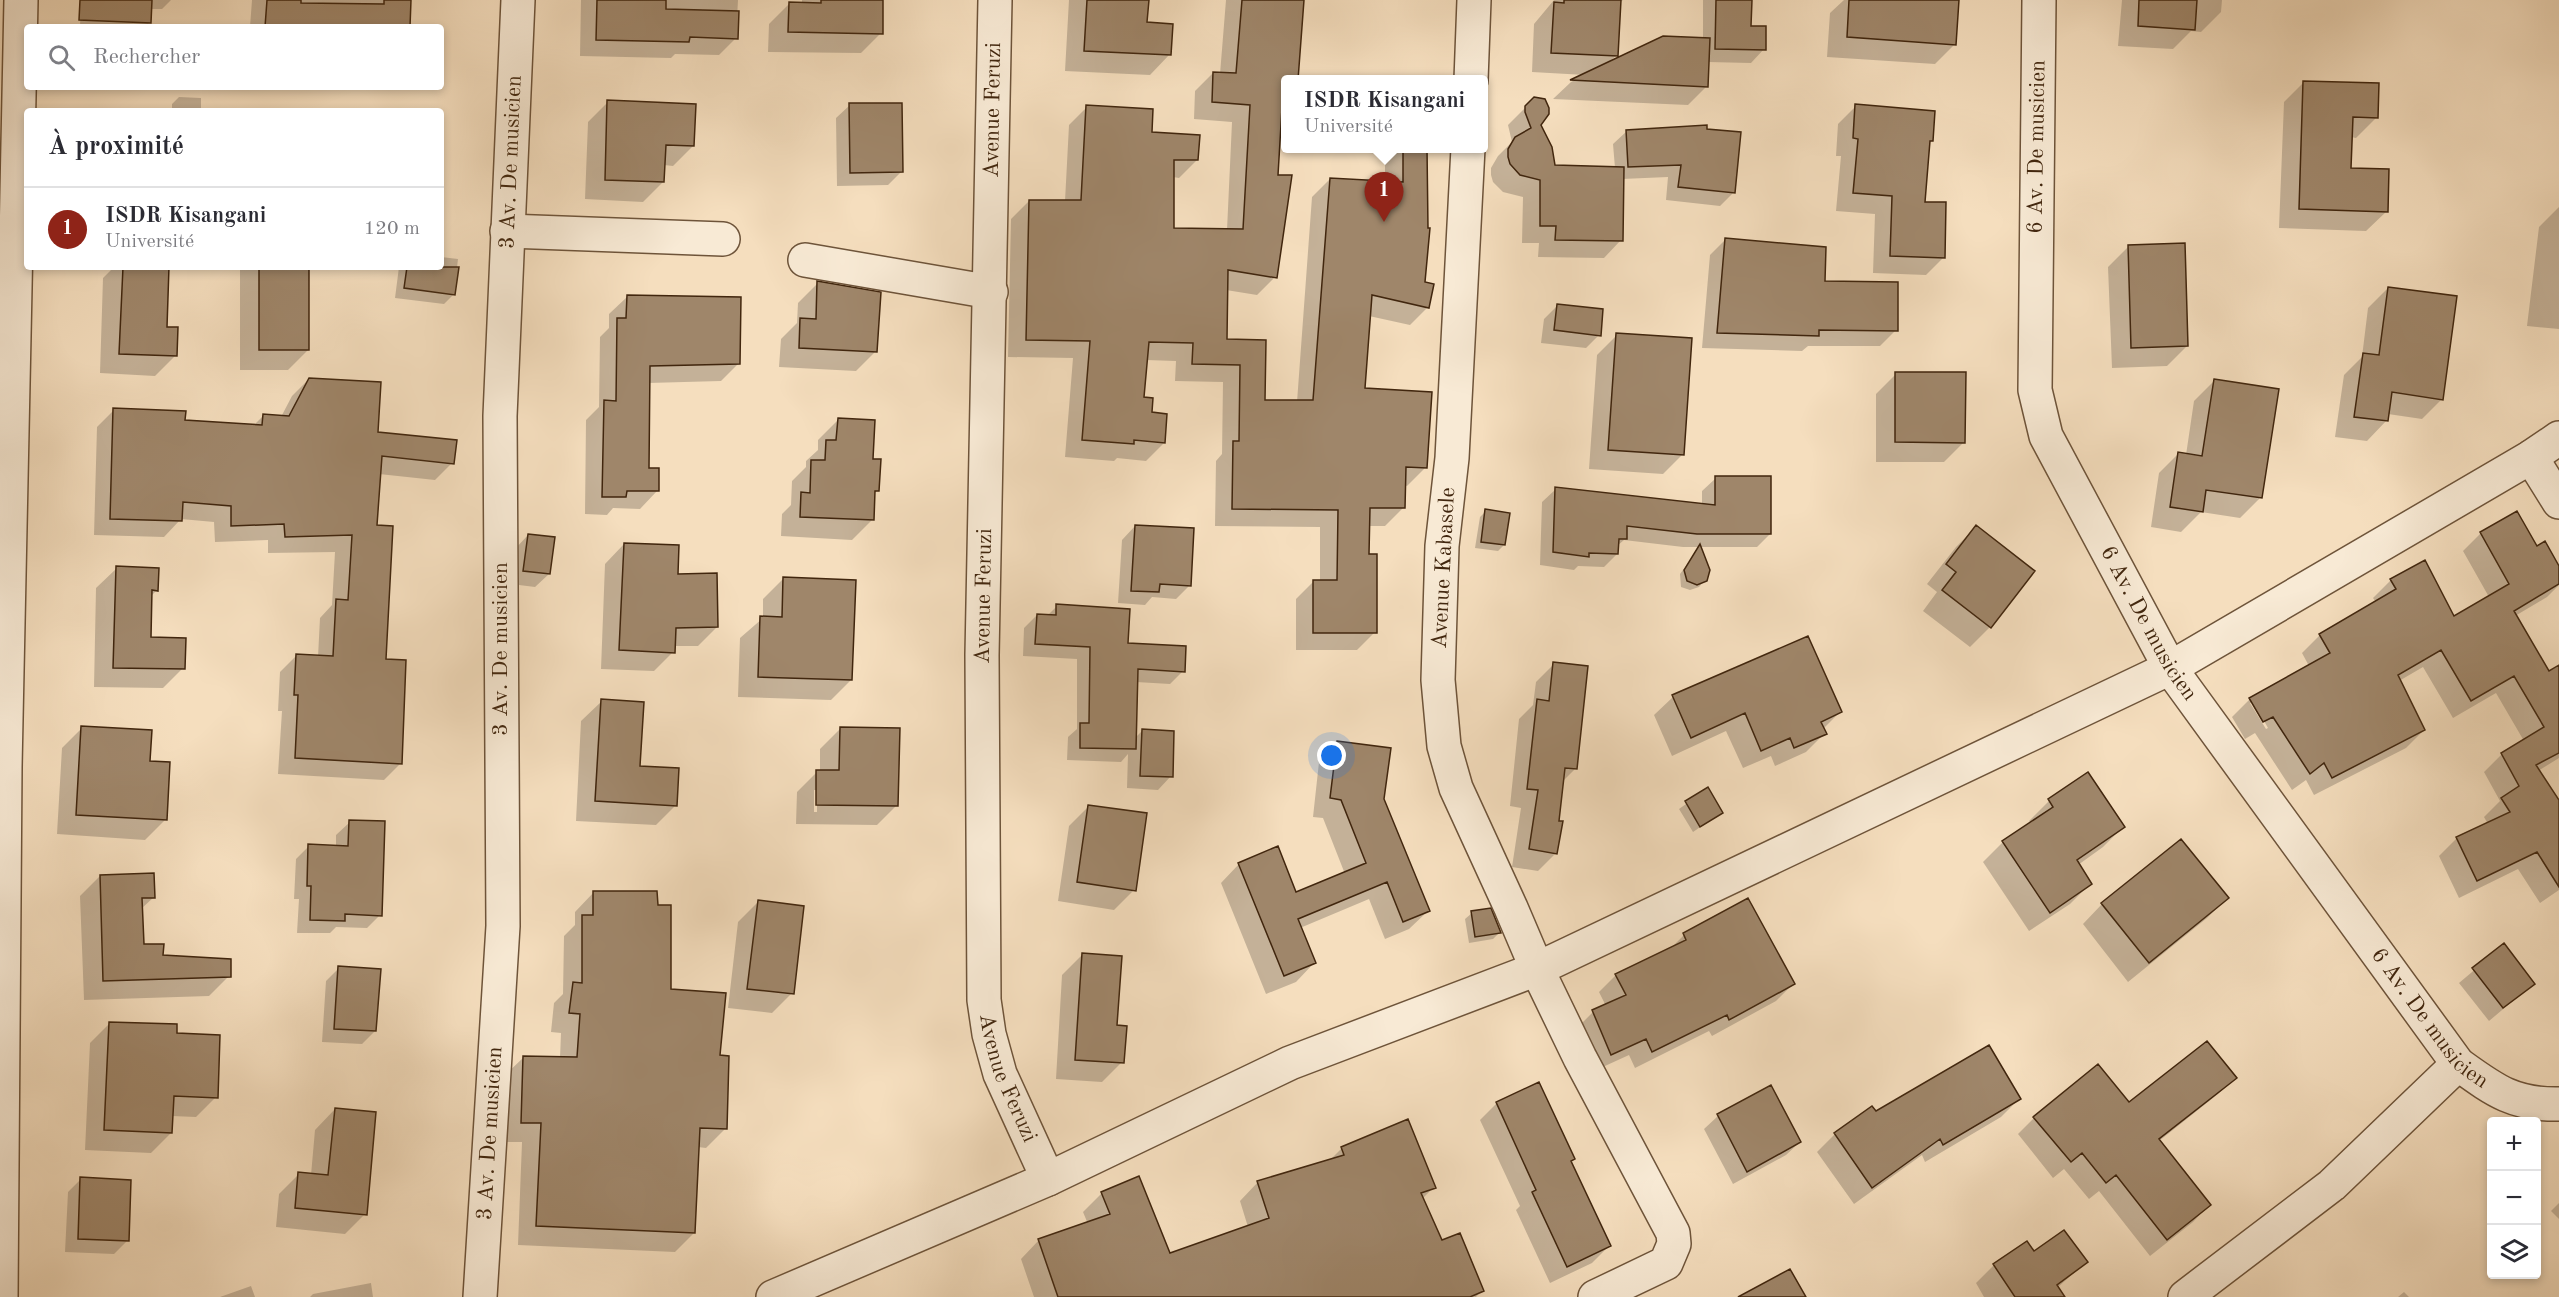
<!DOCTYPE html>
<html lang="fr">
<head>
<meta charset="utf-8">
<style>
  :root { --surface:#fff; --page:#f7f7f7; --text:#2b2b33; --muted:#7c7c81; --line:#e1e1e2; --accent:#8f2418 }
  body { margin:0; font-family:"Old Standard TT",serif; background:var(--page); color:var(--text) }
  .controls { position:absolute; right:18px; bottom:18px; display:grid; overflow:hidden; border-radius:6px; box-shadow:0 3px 9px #0003 }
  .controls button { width:54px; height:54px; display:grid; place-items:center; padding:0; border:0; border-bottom:2px solid var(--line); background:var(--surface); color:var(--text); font:30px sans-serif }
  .you { position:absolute; left:1332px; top:756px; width:21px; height:21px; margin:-15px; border:4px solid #fff; border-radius:50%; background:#1a73e8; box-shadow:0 0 0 9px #1a73e833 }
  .badge { display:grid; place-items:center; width:39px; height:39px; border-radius:50%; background:var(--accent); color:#fff; font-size:20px; font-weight:700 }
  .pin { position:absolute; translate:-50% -50px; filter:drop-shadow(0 2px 3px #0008) }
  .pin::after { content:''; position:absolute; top:32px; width:21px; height:18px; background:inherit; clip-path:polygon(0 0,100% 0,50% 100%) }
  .popup { position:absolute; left:1281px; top:75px; width:207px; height:78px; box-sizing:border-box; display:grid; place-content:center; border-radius:6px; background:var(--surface); filter:drop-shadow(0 2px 4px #0005); font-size:20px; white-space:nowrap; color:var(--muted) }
  .popup b { font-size:22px; color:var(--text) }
  .popup::after { content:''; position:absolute; left:50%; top:100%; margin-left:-12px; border:12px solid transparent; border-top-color:var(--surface) }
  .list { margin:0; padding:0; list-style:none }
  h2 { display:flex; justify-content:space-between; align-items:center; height:78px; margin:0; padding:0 24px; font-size:26px }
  h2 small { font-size:20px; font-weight:400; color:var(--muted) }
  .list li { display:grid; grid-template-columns:39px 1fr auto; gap:18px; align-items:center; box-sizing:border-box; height:84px; padding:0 24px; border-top:2px solid var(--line) }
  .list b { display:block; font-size:22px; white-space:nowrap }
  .list p { margin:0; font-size:20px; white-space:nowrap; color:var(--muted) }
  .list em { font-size:20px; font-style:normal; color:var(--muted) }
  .icon { flex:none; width:33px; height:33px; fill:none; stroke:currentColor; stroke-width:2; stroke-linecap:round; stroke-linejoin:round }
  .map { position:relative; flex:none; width:2559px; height:1297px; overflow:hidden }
  .search { position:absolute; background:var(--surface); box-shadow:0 3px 9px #0003; left:24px; top:24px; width:420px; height:66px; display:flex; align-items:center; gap:15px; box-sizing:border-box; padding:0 21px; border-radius:6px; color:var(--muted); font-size:22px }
  .panel { position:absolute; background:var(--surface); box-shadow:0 3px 9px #0003; left:24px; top:108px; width:420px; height:162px; border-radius:6px }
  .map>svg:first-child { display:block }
  .shadow { fill:#0003; fill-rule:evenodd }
  .building { fill:#9f866a; stroke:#41260e; stroke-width:1.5 }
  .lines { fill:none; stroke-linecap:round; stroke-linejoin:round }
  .street-casing { stroke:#6e543a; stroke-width:36 }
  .street { stroke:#f8ead5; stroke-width:33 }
  .labels { text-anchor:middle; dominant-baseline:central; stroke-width:4.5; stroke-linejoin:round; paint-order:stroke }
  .street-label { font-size:22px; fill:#41260e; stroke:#f8ead5 }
</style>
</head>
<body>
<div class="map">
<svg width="2559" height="1297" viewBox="0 0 2559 1297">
  <rect width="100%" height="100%" fill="#f5debe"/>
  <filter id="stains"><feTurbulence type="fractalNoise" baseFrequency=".00333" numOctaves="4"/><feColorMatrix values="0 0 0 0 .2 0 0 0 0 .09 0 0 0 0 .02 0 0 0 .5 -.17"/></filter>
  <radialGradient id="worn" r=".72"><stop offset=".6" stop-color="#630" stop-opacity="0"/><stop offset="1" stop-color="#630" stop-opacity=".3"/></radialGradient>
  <path class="shadow" d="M81,0H171L162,9H150V22L145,27H80Z
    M252,0H409L408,27H250Z
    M581,0H738L736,38L719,55L675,54L671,58L580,56Z
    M802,0H882L881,33L861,53L768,52L769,24L789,4H802Z
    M1069,0H1147L1146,24L1170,54L1150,75L1065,71Z
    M1226,0H1303L1285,80V135L1278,139L1275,277L1257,295L1226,290L1225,340L1263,401L1297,402L1312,197L1330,179L1385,182V151L1388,148H1426L1423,283L1428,307L1410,325L1369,316L1364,389L1425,468L1407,486L1404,485L1403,508L1385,526H1368V555L1375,632L1357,650H1296V599L1314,581H1320V527L1215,526L1216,461L1222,454L1223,382L1175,381L1176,361L1146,360L1143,399L1164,443L1146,461L1117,458L1114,461L1065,457L1073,358L1008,357L1011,219L1029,201H1065L1069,125L1087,107L1150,134L1197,160L1179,178L1173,177L1172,229L1227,230L1232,122L1194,119L1195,91L1213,73L1220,74Z
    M1554,0H1623L1619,3L1617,55L1609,62L1703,39V0H1750L1749,27L1764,49L1751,63L1708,62L1707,86L1688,105L1553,99L1571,82L1585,75L1532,72L1534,24Z
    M1844,0H1958L1955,44L1935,64L1827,57L1830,13Z
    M2122,0H2222L2221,12L2201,32L2191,31L2173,49L2118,46Z
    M2304,82L2376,118L2356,138L2351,137L2350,169L2387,211L2366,231L2279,228L2284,102Z
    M245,87H279L277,90Z
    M179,97L201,98V111H172V104Z
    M608,102L693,146L673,166L664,165L663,182L643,202L585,199L588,122Z
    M850,105L901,172L888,185L837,186L836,118Z
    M1856,106L1931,140L1928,144L1923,203L1944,257L1926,275L1873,273L1875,214L1836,211L1841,156H1836L1838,124Z
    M1526,107L1539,125L1554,167L1615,168L1613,144L1627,131L1733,193L1720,206L1666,200L1668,177L1622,179L1621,240L1604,258L1538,257L1539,243H1522L1523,197L1503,192L1493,182L1491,175V168L1498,156L1512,142L1508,125Z
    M356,109L398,111H355Z
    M2559,207V329L2527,326L2539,227Z
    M1726,239L1823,283L1896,330L1880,346H1808L1802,351L1702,348L1710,255Z
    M2128,247L2187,346L2167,366L2112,368L2108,267Z
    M441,257L458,259L454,294L444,304L395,298L399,267H441Z
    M114,267H167L165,328L175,356L155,376L100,373L103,278Z
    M240,267H308V350L288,370H240Z
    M818,283L876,351L856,371L779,367L781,339L797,323L798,303Z
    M2388,288L2442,399L2422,419L2388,414L2387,420L2367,441L2335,437L2344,375L2362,357L2368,308Z
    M627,297L739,363L721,381L648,383V469L657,491L640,509L613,508L607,515L585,514L586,420L599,407L600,337L609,328V314Z
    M1557,306L1599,335L1586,348L1541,343L1544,319Z
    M1617,335L1683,454L1663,474L1589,469L1597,355Z
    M1896,374L1964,442L1944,462H1876V394Z
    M309,379L376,433L452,463L435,480L379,474L376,527L384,660L401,763L384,780L278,774L282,711H278L280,672L297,655L318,657L320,618L332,605L335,552L268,553V540L215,542L214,522L181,519L164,537L94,535L97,427L114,410L184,422L253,426L263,416L281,417L292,396Z
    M2214,381L2260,498L2240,518L2201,512L2181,532L2151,527L2159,473L2179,453L2186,455L2194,401Z
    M838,420L872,460L878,490L873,494L872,520L852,540L781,536L782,514L791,505L792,481L806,467V461L818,450V440Z
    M1716,478L1770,534L1757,547H1683L1624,540L1617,546V554L1604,567L1578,566L1574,570L1540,565L1542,502L1556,489L1702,505V491Z
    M1486,511L1504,545L1498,551L1475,548L1480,517Z
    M1135,526L1190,585L1176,599L1152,597L1145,605L1118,603L1122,540Z
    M1976,527L2033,571L1990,627L1970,647L1923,611L1937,592L1927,584L1956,547Z
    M2481,533L2537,548L2559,569V585L2547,597L2515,616L2548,673L2559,666V758L2538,771L2559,803V890L2540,903L2518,869L2459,898L2439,856L2457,838L2488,824L2484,817L2500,801L2484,772L2502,754L2524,741L2496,693L2453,718L2423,667L2399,681L2424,730L2406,748L2314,795L2306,780L2292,790L2255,733L2245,739L2232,717L2250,699L2309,666L2302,653L2320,635L2376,602L2373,598L2391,580L2454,618L2489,597L2463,551ZM2250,703H2254L2268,728L2266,729Z
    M528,535L549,574L535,587L511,584L515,549Z
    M624,544L676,575L717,627L698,646H673V652L654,671L601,669L605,564Z
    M1700,547L1705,580L1699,587L1690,590L1681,587L1680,574Z
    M117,568L157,590L150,597L149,639L183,668L163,688L94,687L96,588Z
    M783,579L851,680L831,700L738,697L740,638L763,618V599Z
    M1057,606L1127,644L1183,671L1170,684L1136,682L1134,739L1142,731L1171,776L1158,790L1127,788L1128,754L1121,762L1067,760L1068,737L1077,729V659L1023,656L1024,628L1037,615L1047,616Z
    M1807,638L1840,712L1823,729L1825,733L1806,752L1775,766L1771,756L1743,768L1726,731L1672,756L1654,715L1673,697Z
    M1554,664L1575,769L1562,782L1556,853L1538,871L1512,867L1521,808L1510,806L1519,719L1533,705L1536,682Z
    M602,701L639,768L676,805L656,825L576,821L581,721Z
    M82,728L148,762L165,820L145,840L57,834L62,748Z
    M840,729L897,805L877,825L796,824L797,792L817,772H820V749ZM814,790H817V812H814Z
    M1338,743L1383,799L1428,911L1409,929L1385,939L1369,899L1300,928L1314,963L1296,982L1266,994L1221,883L1239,864L1295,894L1345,874L1323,818L1313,817L1319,762Z
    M2088,774L2123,827L2103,847L2078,865L2090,884L2070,904L2029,931L1983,862L2003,842L2031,823L2029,821L2049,801Z
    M1707,789L1721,813L1693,832L1679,809Z
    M1089,806L1134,890L1114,910L1058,901L1069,826Z
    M350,822L380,915L367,928L336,927L330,933H297L299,899H294L296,859L309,846L336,847V835Z
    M100,876L154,897L141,909L143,946L162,957L229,976L209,996L84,1000L80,896Z
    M594,892L719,1057L726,1128L706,1148L698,1147L694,1233L675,1252L518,1245L522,1142H503L504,1076L524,1057L560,1058L561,1033L551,1032L554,1003L563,994L564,936L575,925V912Z
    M2227,898L2207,918L2128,982L2083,924L2102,904Z
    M758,902L792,993L772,1013L728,1008L738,922Z
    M1472,913L1499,933L1493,939L1469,943L1465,919Z
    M1684,935L1793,984L1776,1001L1712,1036L1709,1031L1635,1068L1629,1055L1594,1071L1576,1029L1593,1012L1606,1006L1599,992L1616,975L1669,950Z
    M2504,945L2533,984L2489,1021L2459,983Z
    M1082,955L1116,1027L1122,1062L1102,1082L1056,1079L1062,975Z
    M339,968L375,1031L362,1044L322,1042L326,981Z
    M110,1023L175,1035L216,1097L196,1117L172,1116L171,1133L151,1153L85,1150L90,1043Z
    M2235,1078L2218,1094L2159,1141L2209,1205L2193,1222L2150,1256L2099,1191L2089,1199L2064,1169L2053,1178L2018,1134L2034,1118L2129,1105Z
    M1538,1084L1573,1159L1570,1163L1609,1246L1592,1263L1550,1283L1516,1210L1520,1206L1480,1120L1496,1104Z
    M1771,1087L1800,1142L1786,1155L1733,1184L1704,1129L1718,1116Z
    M2019,1099L2001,1117L1925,1162L1922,1155L1854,1204L1817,1152L1835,1134L1872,1108L1876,1113Z
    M335,1109L365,1214L345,1234L276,1227L279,1194L299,1174L311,1175L315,1130Z
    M1342,1148L1434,1187L1422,1199L1441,1242L1482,1290L1476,1297H1034L1021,1259L1039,1240L1088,1224L1083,1212L1102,1193L1169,1255L1248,1227L1240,1201L1258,1182L1329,1161Z
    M81,1179L127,1241L114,1254L65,1252L68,1192Z
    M2559,1203V1219L2551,1211Z
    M2034,1253L2086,1262L2057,1288L2063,1297H1984L1976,1283L1994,1265Z
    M371,1283L373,1297H310L313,1294Z
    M251,1286L255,1297H220Z
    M2404,1292L2409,1297H2398Z"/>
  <path class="building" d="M80,0H152L151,23L79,20Z
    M267,0H301V3L384,4V0H411L410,27H265Z
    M597,0H666V9L739,11L738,39L690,37L689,42L596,40Z
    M821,0H883V34L788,32L789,2L821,3Z
    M1087,0H1149L1147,22L1173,24L1171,55L1084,51Z
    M1242,0H1304L1298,80H1285V108H1282L1278,175H1292L1277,278L1228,270L1227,339L1266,340L1265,400H1313L1330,178L1403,182V148H1427L1428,228H1430L1425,282L1434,284L1429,308L1372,295L1365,388L1432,392L1427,468L1406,467L1405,508H1370L1369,554H1377V633H1313V580H1337L1338,510L1232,509L1233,441H1239L1240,365L1192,364L1193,343L1149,342L1144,397L1153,398L1152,412L1167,414L1165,443L1134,440V444L1082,440L1090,341L1026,340L1029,200H1081L1086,105L1153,109L1152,132L1200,135L1198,160H1174V228L1243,229L1250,105L1212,102L1213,72L1236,73Z
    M1564,0H1621L1618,56L1551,53L1554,2L1564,3Z
    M1716,0H1752L1751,26H1766V50L1715,49Z
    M1849,0H1959L1956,45L1847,37Z
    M2139,0H2197L2195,30L2138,26Z
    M1663,36L1710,38L1708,87L1570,80Z
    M2303,81L2379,83L2378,118L2353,117L2351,168L2389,169L2388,212L2299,209Z
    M1534,97L1545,99L1549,108V114L1541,125L1552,147L1555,165L1624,167L1623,241L1555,240L1556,226H1540V180L1520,175L1510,164L1508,157V149L1515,137L1531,128L1525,112V106Z
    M607,100L696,104L694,146L666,145L664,182L605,180Z
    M849,103H902L903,172L850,173Z
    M1855,104L1935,111L1933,141H1930L1925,202H1946L1945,258L1890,256L1892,196L1853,193L1858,139L1853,138Z
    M1707,125V129L1741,132L1735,193L1678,187L1681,165L1628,167L1626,130Z
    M1725,238L1826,247L1825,281L1898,282V331L1819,330V336L1717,333Z
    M2185,243L2188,346L2131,348L2128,245Z
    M123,267H169L167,327H178L177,356L119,354Z
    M259,267H309V350H259Z
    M407,267H459L455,295L404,288Z
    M817,281L881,292L877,352L799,348L800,318L816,319Z
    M2388,287L2457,296L2443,400L2392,392L2388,421L2354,417L2363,353L2379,355Z
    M627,295L741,297L740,364L650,366L649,468H659V491H627L626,497H602L604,400L616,401L617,318H626Z
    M1557,304L1603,309L1601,336L1554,330Z
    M1616,333L1692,338L1684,455L1608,450Z
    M1895,372H1966L1965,443L1895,442Z
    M309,378L381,382L378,432L457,440L454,464L382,456L377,525L393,526L386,659L406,660L402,764L295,758L298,695H294L296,654L333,656L336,599L348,600L352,535L285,537L284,524L231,526V506L183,502L182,521L110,519L113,408L186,411L185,420L262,425L263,414L289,416Z
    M2214,379L2279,389L2262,498L2206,490L2203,512L2170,507L2178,452L2202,456Z
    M838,418L875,420L873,459H881L879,491H875L874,520L800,517L801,492L810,493L811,460H825L826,440H836Z
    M1715,476H1771V534H1697L1627,526V539H1619L1618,554L1589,553V557L1553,552L1555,487L1715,505Z
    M1485,509L1510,513L1505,545L1481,542Z
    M2517,511L2537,546L2545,541L2559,566V584L2514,611L2549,671L2559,665V753L2536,765L2559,800V887L2537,852L2477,881L2456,837L2510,812L2501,798L2519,786L2501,753L2544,727L2514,676L2471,701L2441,650L2398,675L2425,730L2332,778L2324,763L2310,774L2273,717L2263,722L2249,698L2330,653L2319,634L2396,589L2390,579L2425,560L2454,616L2509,584L2480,532Z
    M1135,525L1194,528L1191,586L1160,584L1159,592L1131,591Z
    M1976,525L2035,571L1991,628L1942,590L1956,572L1946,564Z
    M528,534L555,537L550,574L523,571Z
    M624,543L679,545L678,574L717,573L718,627L676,628L675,653L619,650Z
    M1700,544L1710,570L1707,581L1697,585L1687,581L1684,570Z
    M116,566L159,568L158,591L152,590L151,637L186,638L185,669L113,668Z
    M783,577L856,580L852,680L758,677L760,616L782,617Z
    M1056,604L1130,609L1128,643L1186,646L1185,672L1138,669L1136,749L1080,748V723H1089L1090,647L1035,644L1037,614L1056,615Z
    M1808,636L1842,712L1821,722L1827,734L1794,748L1790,738L1761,751L1745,713L1691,738L1672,695Z
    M1553,662L1588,666L1577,769L1565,768L1559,821H1563L1557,854L1529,849L1538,790L1527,789L1537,699L1549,701Z
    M601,699L644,702L640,766L679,768L677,806L595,801Z
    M81,726L152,730L150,761L170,762L167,820L76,815Z
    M840,727L900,728L898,806L816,805V770H839Z
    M1142,729L1174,731L1173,777L1140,776Z
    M1337,741L1391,748L1384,799L1430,911L1403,922L1387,882L1298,919L1316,963L1284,976L1238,863L1278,846L1296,892L1366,863L1341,800L1330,798Z
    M2088,772L2125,827L2077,860L2092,884L2050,913L2002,841L2053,807L2048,799Z
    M1708,787L1723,813L1700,827L1685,801Z
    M1088,805L1147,813L1136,891L1077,882Z
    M349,820L385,821L382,916L345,914V921L310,920L311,886H307L308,844L348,846Z
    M2181,839L2229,898L2149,963L2101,903Z
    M154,873L155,898H142L144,944H164L163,955L231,959V977L103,981L100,875Z
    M593,891H657L658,905H671V989L726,993L720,1055L729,1056L727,1129L700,1128L695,1233L536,1226L541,1123H521L523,1056L577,1057L580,1014L569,1013L573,982L582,983V915H593Z
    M1748,898L1795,984L1729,1020L1727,1015L1652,1052L1646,1039L1611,1055L1592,1010L1626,995L1615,974L1686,940L1683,933Z
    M758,900L804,906L794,994L747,989Z
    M1491,908L1501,933L1475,937L1471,911Z
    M2504,943L2535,984L2503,1008L2472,968Z
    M1082,953L1122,956L1117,1025L1127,1026L1124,1063L1075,1060Z
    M338,966L381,969L376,1031L334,1029Z
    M109,1022L177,1024V1033L220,1035L218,1098L174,1096L172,1133L104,1130Z
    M2207,1041L2237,1078L2159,1139L2211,1205L2167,1240L2116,1175L2106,1183L2082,1153L2071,1162L2033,1117L2098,1064L2129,1102Z
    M1989,1045L2021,1099L1943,1145L1940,1139L1872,1188L1834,1133L1872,1106L1876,1111Z
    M1539,1082L1575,1159L1571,1161L1611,1246L1567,1267L1532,1192L1536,1190L1496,1102Z
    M1771,1085L1801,1142L1747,1172L1717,1114Z
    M335,1108L376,1112L367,1215L295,1208L298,1172L328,1175Z
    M1408,1119L1436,1188L1421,1193L1442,1240L1460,1233L1484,1291L1470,1297H1058L1038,1239L1110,1214L1101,1192L1139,1176L1170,1253L1269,1218L1257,1181L1344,1155L1341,1147Z
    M80,1177L131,1180L129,1241L78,1239Z
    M2064,1230L2088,1262L2057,1285L2065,1297H2015L1993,1264L2027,1241L2034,1251Z
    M1790,1269L1806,1297H1738Z"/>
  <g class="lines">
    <g class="street-casing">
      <g id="street">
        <path id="s1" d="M995,0L982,655L984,1000L989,1034L1000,1074L1048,1179"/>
        <path id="s2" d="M2039,0L2035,390L2046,436L2170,668L2458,1064C2494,1090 2513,1105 2559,1104"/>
        <path d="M1471,80L1474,0"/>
        <path d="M1468,148L1452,458L1442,546L1438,680L1444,746L1456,788L1511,908L1537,969L1580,1058L1673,1233L1674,1244L1666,1263L1595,1297"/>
        <path d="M507,231L723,239"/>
        <path d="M805,260L991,292"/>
        <path d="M2531,457L2559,502"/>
        <path d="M1,1297L5,767L21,0"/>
        <path id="s3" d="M480,1297L503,926L500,416L518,0"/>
        <path d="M773,1297L1048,1179L1290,1063L1537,969L2170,668L2531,457L2559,438"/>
        <path d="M2185,1297L2332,1185L2458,1064"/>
      </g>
    </g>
    <use href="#street" class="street"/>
  </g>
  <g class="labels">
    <g class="street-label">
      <text transform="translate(993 110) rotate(-89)">Avenue Feruzi</text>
      <text transform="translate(2037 147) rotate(-89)">6 Av. De musicien</text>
      <text stroke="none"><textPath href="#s3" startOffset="1136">3 Av. De musicien</textPath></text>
      <text transform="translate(1444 568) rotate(-87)">Avenue Kabasele</text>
      <text transform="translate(984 596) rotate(-89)">Avenue Feruzi</text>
      <text stroke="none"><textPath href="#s2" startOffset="651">6 Av. De musicien</textPath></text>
      <text transform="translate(501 649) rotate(-90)">3 Av. De musicien</text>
      <text stroke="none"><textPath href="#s2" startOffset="1137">6 Av. De musicien</textPath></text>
      <text stroke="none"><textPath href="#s1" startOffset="1082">Avenue Feruzi</textPath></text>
      <text stroke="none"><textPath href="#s3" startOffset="164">3 Av. De musicien</textPath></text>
    </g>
  </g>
  <rect width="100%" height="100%" filter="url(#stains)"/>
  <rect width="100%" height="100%" fill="url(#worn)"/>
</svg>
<div class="controls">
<button>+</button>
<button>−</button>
<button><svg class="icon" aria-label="layers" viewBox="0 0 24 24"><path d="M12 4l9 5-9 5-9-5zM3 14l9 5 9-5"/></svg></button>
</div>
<div class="you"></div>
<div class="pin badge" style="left:1384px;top:222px">1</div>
<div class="popup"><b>ISDR Kisangani</b>Université</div>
<div class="search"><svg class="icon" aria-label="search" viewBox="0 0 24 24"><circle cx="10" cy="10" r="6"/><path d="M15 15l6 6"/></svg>Rechercher</div>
<section class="panel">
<h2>À proximité<small></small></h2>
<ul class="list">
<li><span class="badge">1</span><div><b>ISDR Kisangani</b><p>Université</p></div><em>120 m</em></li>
</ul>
</section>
</div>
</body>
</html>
